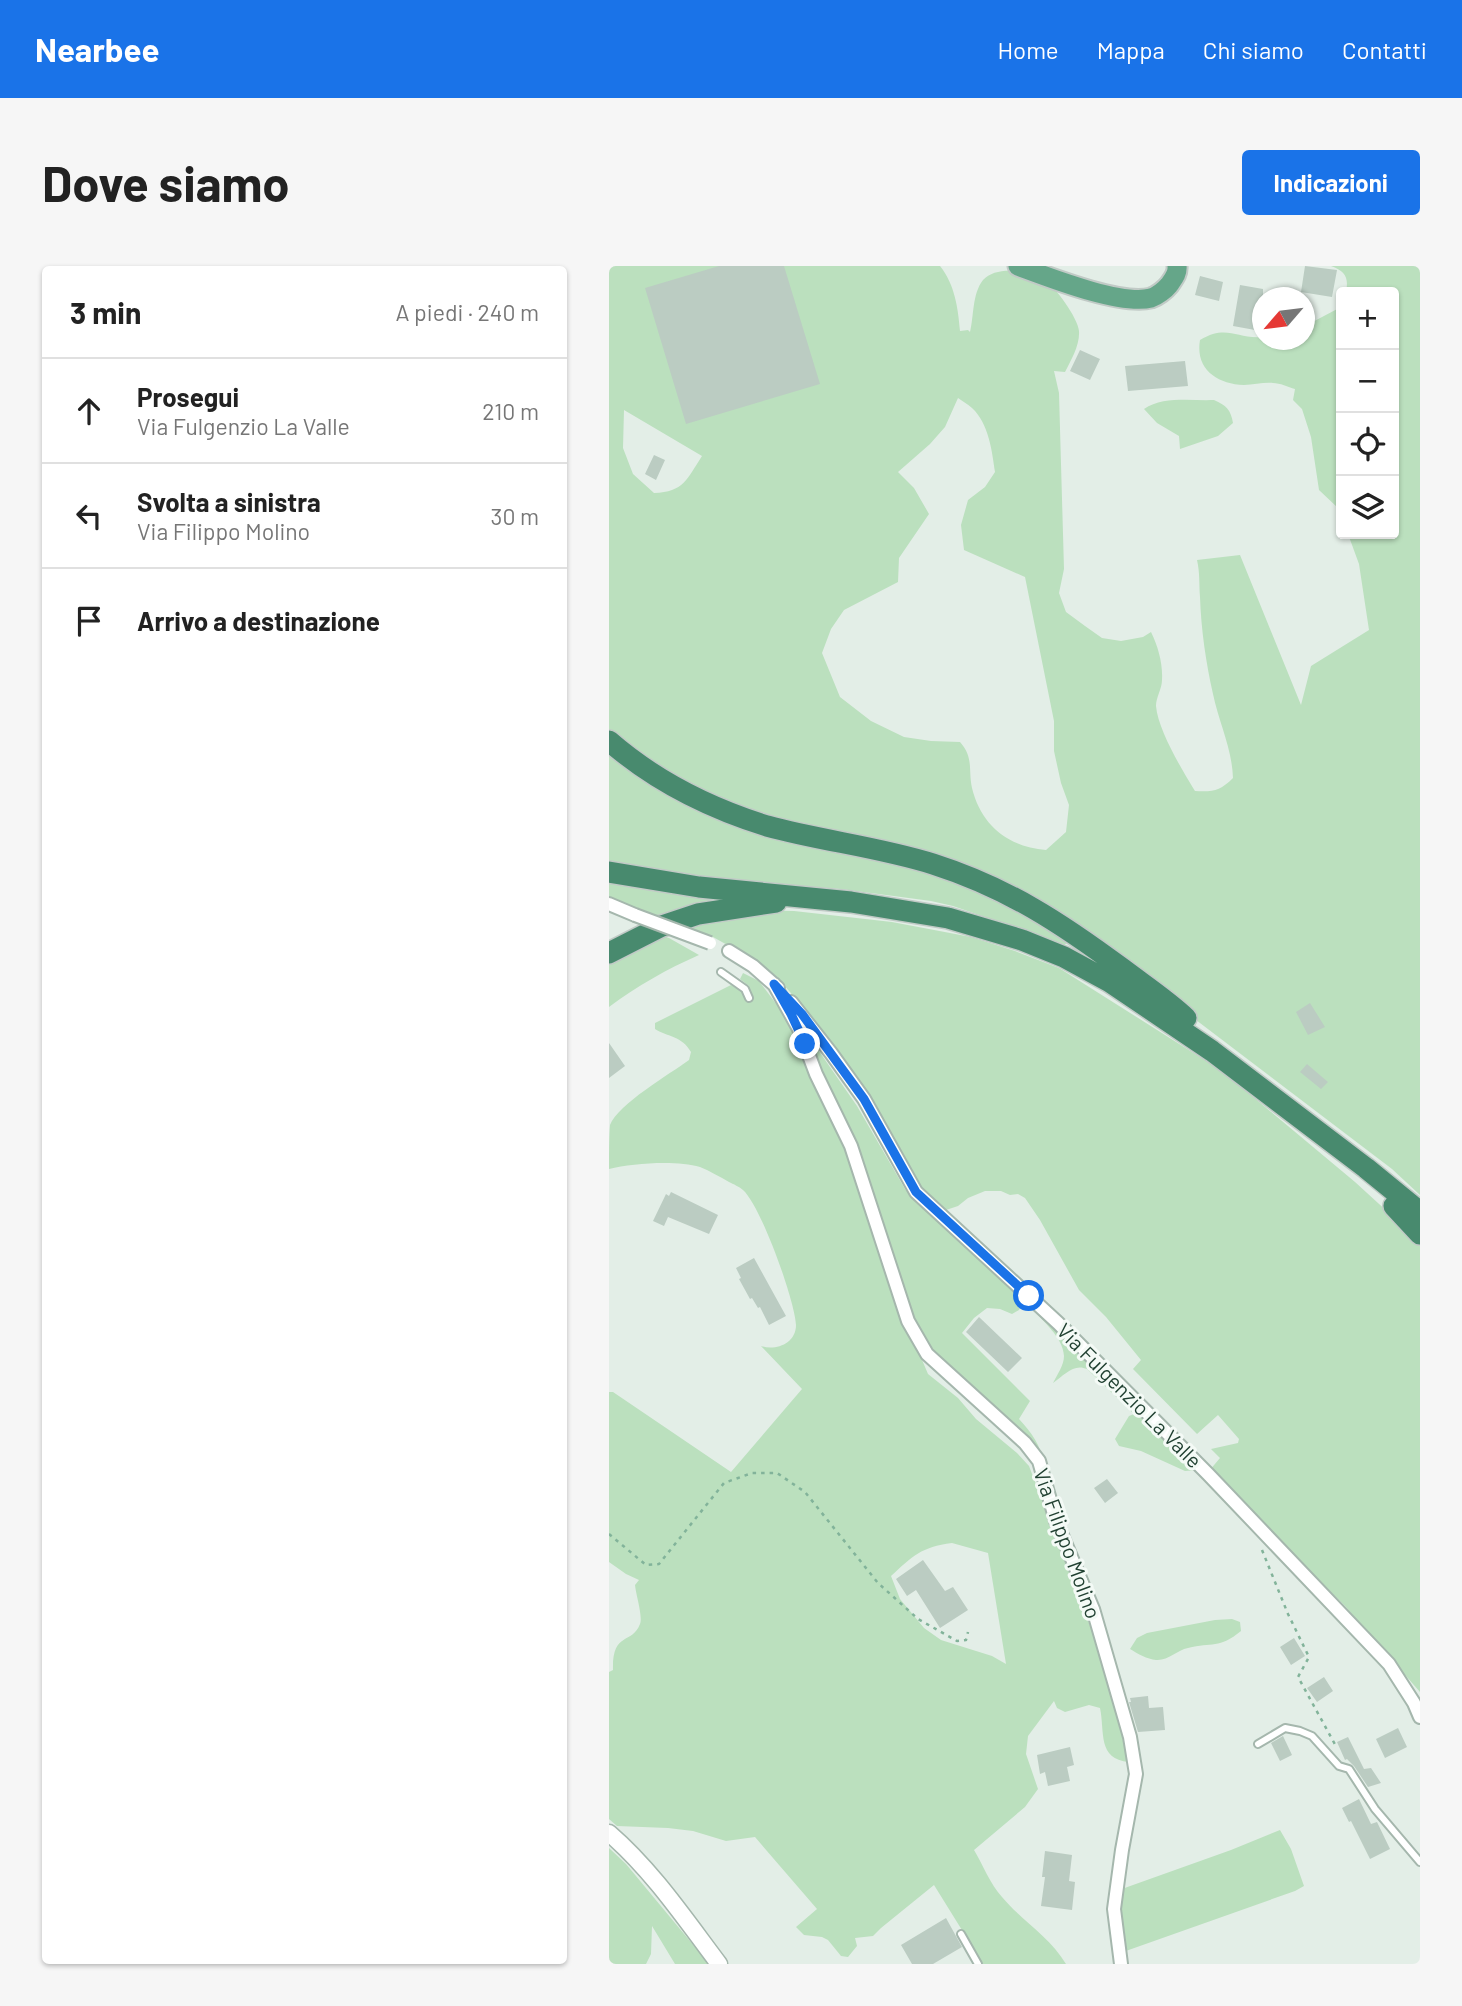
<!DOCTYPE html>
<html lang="it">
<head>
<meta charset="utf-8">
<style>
  :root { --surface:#fff; --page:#f6f6f6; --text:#222; --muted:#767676; --line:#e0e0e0; --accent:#1a73e8 }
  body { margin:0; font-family:Barlow,sans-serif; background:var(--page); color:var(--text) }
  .controls { position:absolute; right:21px; top:21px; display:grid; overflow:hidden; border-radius:7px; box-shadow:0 2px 5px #0004 }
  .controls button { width:63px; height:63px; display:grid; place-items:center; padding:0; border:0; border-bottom:2px solid var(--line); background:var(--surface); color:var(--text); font:35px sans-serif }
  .compass { position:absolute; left:643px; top:21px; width:63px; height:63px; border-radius:50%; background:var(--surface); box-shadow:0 2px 5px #0004; rotate:242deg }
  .stop { position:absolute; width:21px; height:21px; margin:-16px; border:5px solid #1a73e8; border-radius:50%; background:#fff }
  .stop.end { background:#1a73e8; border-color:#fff; box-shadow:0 2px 7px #0008 }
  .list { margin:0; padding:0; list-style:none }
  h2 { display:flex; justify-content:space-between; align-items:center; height:91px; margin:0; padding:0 28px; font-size:30px }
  h2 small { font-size:23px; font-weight:400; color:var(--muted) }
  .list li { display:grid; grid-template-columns:46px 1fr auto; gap:21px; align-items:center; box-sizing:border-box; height:105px; padding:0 28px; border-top:2px solid var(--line) }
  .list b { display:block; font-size:26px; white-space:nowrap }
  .list p { margin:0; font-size:23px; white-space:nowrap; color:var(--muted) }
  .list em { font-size:23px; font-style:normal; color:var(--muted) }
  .icon { flex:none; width:38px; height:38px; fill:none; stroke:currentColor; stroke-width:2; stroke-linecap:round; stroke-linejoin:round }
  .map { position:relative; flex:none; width:811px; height:1698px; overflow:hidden; border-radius:7px }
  header { display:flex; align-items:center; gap:42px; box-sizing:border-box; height:98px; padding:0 35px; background:var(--accent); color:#fff }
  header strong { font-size:33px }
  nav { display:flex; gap:38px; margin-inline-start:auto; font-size:24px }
  .intro { display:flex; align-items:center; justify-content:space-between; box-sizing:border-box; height:168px; padding:0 42px }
  h1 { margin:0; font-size:49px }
  .button { padding:18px 32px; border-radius:7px; background:var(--accent); color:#fff; font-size:24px; font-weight:700 }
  main { display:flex; gap:42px; padding:0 42px }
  aside { flex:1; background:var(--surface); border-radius:7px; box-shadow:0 2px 5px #0004 }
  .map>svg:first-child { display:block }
  .green { fill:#bbe0be; fill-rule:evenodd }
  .building { fill:#bbccc2 }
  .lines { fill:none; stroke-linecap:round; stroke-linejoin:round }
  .service-casing { stroke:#a5b7ad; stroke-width:10 }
  .minor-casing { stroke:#a5b7ad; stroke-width:16 }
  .tertiary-casing { stroke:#a5b7ad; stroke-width:19 }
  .primary-casing { stroke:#c1cac6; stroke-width:23 }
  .trunk-casing { stroke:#c1cac6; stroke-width:24 }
  .path { stroke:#82b39a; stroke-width:2.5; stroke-dasharray:3.5 5; stroke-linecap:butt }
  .service { stroke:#fff; stroke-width:6 }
  .minor { stroke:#fff; stroke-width:12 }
  .tertiary { stroke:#fff; stroke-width:16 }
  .primary { stroke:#65a689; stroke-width:19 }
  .trunk { stroke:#488a6e; stroke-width:21 }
  .minor-bridge-casing { stroke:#a5b7ad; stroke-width:16; stroke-linecap:butt }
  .minor-bridge { stroke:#fff; stroke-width:12 }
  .route { stroke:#1a73e8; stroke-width:9 }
  .labels { text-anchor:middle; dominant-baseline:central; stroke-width:6; stroke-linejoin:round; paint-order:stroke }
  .street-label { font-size:21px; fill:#214132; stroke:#f4faf6 }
</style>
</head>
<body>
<header>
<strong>Nearbee</strong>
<nav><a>Home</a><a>Mappa</a><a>Chi siamo</a><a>Contatti</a></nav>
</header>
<div class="intro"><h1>Dove siamo</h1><a class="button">Indicazioni</a></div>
<main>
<aside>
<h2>3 min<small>A piedi · 240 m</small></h2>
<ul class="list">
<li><svg class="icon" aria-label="ahead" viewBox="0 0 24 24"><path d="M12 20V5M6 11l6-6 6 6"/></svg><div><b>Prosegui</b><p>Via Fulgenzio La Valle</p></div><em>210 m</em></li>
<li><svg class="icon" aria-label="left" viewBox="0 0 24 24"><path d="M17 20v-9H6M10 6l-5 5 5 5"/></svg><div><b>Svolta a sinistra</b><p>Via Filippo Molino</p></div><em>30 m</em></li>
<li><svg class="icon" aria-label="arrive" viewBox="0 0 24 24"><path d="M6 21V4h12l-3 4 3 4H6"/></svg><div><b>Arrivo a destinazione</b></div></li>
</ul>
</aside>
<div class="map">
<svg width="811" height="1698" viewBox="0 0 811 1698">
  <rect width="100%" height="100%" fill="#e3eee7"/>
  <path class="green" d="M0,0H331C346,19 349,42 351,65L359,64L361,66C365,50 363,28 374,14C387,0 417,4 434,13C446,20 469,52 470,65C471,79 462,94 456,106L445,105L450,127L455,303L450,327L457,346L476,360L493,372L512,375L534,371L542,366C549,380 554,398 553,414C553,423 547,431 547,440C549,464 573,504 586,525C604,526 611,525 624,512C623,482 610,457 604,428C597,397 592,363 591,331C590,318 591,307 588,294L631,289L692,439L702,400L760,364L750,298L739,268H785V26H737C740,11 736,5 722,0H811V929L783,903L445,646L149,550L47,503L0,463ZM349,132C353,135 359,138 363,142C380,158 383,185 386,206L376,221L359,234L352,259L355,284L416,311L445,455V485L452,517L460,539L457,566L437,584C399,581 372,559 363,522C359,503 365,492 351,476L322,475L295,471L262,455L231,431L213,387L222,363L235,344L289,316L290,292L320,248L305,222L289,206L321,178L336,161ZM15,144L93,190C78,213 75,226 45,227L24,208L14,182Z
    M732,41V251L729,242L710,224L702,171L693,143L684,134L686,123C679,121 671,117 664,117C655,116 645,119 635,119C608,118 586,103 591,74C618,58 627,73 653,71L654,74H696V60Z
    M605,134C617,139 622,144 624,157L609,170L571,183L570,170L548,157L535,143C554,130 582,135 605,134Z
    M0,483L50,520L277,589L411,639L459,676L452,682L402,660L344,640L322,635L232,623L180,619L130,618L0,601Z
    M0,612L100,630L101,638L56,653L0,633Z
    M144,644L185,645L283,656L362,671L406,685L450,702L613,805L746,916L804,969L811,980V1426L736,1340L600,1205L611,1192L602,1183L629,1177L630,1173L609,1149L588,1168L524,1103L532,1094L497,1051L470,1024L431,954L416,932L409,928L401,929L392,925H376L359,932L349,940L334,945L308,920L235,797L181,726L166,709L147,695L104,671L69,659Z
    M44,666L60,672L90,689C58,703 28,720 0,741V691Z
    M134,707L150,715L171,743L189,776L208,828L226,858L250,912L302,1068L319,1108L349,1132L367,1153L408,1187L420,1200L493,1391L512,1452L520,1496C488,1493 496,1466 491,1442L480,1439L456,1446L448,1442L445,1435L419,1470L417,1488L429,1523L416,1541L365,1584C374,1599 381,1618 393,1631C413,1655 441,1671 457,1698H374L325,1619L272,1662L264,1670L246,1672L248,1680L239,1691L232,1690L219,1674L213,1671L195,1669L187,1661L208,1643L146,1571L117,1575L84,1565L59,1562L8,1560L0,1553V1406L4,1404C3,1365 23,1379 31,1358C34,1351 27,1329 26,1319L30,1314L17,1308L0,1296V1126H4L122,1206L193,1123L152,1080C166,1085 187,1078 187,1059C186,1035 152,940 134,924C131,921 124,918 120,916C111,911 101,905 91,901C68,894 24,897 0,903C0,892 0,869 1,859C9,838 61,808 80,794L82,786C73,770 59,771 46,763V757L122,719L134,726L140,720L131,713ZM343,1277L379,1287L397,1398L383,1390L332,1374L315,1362L291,1333L282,1310C304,1290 312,1281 343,1277Z
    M187,752L248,840L296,923L318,946L402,1022L409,1031L412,1039L410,1044L403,1048L391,1043L378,1042L365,1052L353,1067L421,1135L410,1153C422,1166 433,1180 434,1198L319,1083L303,1053Z
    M423,1042L435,1050L589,1204L576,1205L532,1185L510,1180L506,1173L520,1150L525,1148L478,1103C465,1097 455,1109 444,1117C448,1109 455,1099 455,1090C454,1071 434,1056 423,1042Z
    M623,1353L631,1356L632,1365C610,1383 603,1376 579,1382C568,1384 559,1395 547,1394C538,1393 529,1388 521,1383L528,1372L538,1367L606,1354Z
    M671,1564L682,1583L695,1620L686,1625L514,1686L510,1624L622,1584Z
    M0,1582L17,1598L100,1698H66L43,1660L42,1688L37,1698H0Z"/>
  <path class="building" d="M110,0H175L211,118L77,158L36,22Z
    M696,0L728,4L723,31L692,26Z
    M591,10L614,16L610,35L586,29Z
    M631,19L654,23V39H650L646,64L624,60Z
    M471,84L491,93L481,114L461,105Z
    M576,95L579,120L519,125L516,100Z
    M45,189L56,194L47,214L36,208Z
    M701,737L716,761L699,769L687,746Z
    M0,777L16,800L0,812Z
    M698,798L719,816L712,823L691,806Z
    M62,926L109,949L100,968L59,951L55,960L44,955L57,928L60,930Z
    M145,992L177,1050L160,1059L151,1041L149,1042L143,1032L141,1033L130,1013L132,1012L127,1002Z
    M370,1051L413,1092L399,1106L357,1066Z
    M498,1213L509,1227L496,1237L485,1222Z
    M314,1294L336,1325L344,1321L359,1344L331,1362L307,1324L298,1330L287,1313Z
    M685,1372L696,1390L682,1399L671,1381Z
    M715,1411L724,1425L708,1436L698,1422Z
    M539,1430L540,1442L554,1441L556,1464L529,1466L520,1436H522L521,1432Z
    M789,1462L798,1481L776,1492L767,1473Z
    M674,1470L683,1489L671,1495L662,1477Z
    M739,1471L755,1503L762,1502L772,1517L759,1521L745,1500L738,1493L736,1494L728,1476Z
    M461,1481L465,1499L458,1501L461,1515L439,1520L436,1506L431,1508L428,1489Z
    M750,1533L762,1558L768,1556L781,1583L761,1593L742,1555L740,1556L733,1542Z
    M436,1585L463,1589L460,1615L466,1616L463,1644L432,1640L436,1611H433Z
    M337,1652L353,1681L324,1698H303L292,1679Z"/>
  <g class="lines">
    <g class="service-casing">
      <path id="service" d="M112,706L136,723L140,732
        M649,1478L676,1462L691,1465L703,1470L730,1500L740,1503L766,1543L811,1596
        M352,1668L369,1698"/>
    </g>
    <g class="minor-casing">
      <path id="minor" d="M0,638L26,649
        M120,685L144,700L169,722
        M165,718L190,763L207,808L242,880L299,1055L318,1088L416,1177L430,1195L447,1255L484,1343L521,1471L527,1508L513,1584L505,1643L512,1698
        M182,736L222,787L255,833L307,926L449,1057L599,1208L780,1398L805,1437L811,1451"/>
    </g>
    <g class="tertiary-casing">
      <path id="tertiary" d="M0,1567C43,1604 76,1653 110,1698"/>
    </g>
    <g class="primary-casing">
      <path id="primary" d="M409,0C439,11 512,40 542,32C548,30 556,24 560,19C564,13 569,8 568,0"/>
    </g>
    <g class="trunk-casing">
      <path id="trunk" d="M0,475C46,515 100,542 158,560C213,575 270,581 324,598C399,622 452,657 514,703C535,719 558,734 577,752
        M0,606L90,621L242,636L339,652L413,674L455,691L501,716L603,785L757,902L811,946
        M0,687L53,660L89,648L167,636
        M785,940L811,968"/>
    </g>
    <path class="path" d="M0,1268L37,1299L50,1298L115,1217L143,1207H168L196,1226L269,1317L309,1353L348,1375L357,1374L359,1366
      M653,1284L679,1348L700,1391L689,1411L728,1482"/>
    <use href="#service" class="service"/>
    <use href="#minor" class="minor"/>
    <use href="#tertiary" class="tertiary"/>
    <use href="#primary" class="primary"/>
    <use href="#trunk" class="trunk"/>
    <g class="minor-bridge-casing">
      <path id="minor-bridge" d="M26,649L101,677"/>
    </g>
    <use href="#minor-bridge" class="minor-bridge"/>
  </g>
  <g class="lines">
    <path class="route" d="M196,778L182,748L165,718L193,748L255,833L307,926L420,1030"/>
  </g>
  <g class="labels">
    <g class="street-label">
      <text transform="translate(521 1129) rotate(45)">Via Fulgenzio La Valle</text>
      <text transform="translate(459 1277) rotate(70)">Via Filippo Molino</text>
    </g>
  </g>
</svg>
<div class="controls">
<button>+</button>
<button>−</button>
<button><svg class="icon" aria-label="locate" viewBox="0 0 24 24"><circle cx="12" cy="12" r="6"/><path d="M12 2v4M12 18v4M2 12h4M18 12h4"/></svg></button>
<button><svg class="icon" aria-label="layers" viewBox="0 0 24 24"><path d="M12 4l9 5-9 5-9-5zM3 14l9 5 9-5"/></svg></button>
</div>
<svg class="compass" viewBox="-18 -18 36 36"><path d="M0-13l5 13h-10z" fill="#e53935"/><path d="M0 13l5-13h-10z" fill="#767676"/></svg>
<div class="stop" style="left:420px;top:1030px"></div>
<div class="stop end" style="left:196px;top:778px"></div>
</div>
</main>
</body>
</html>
